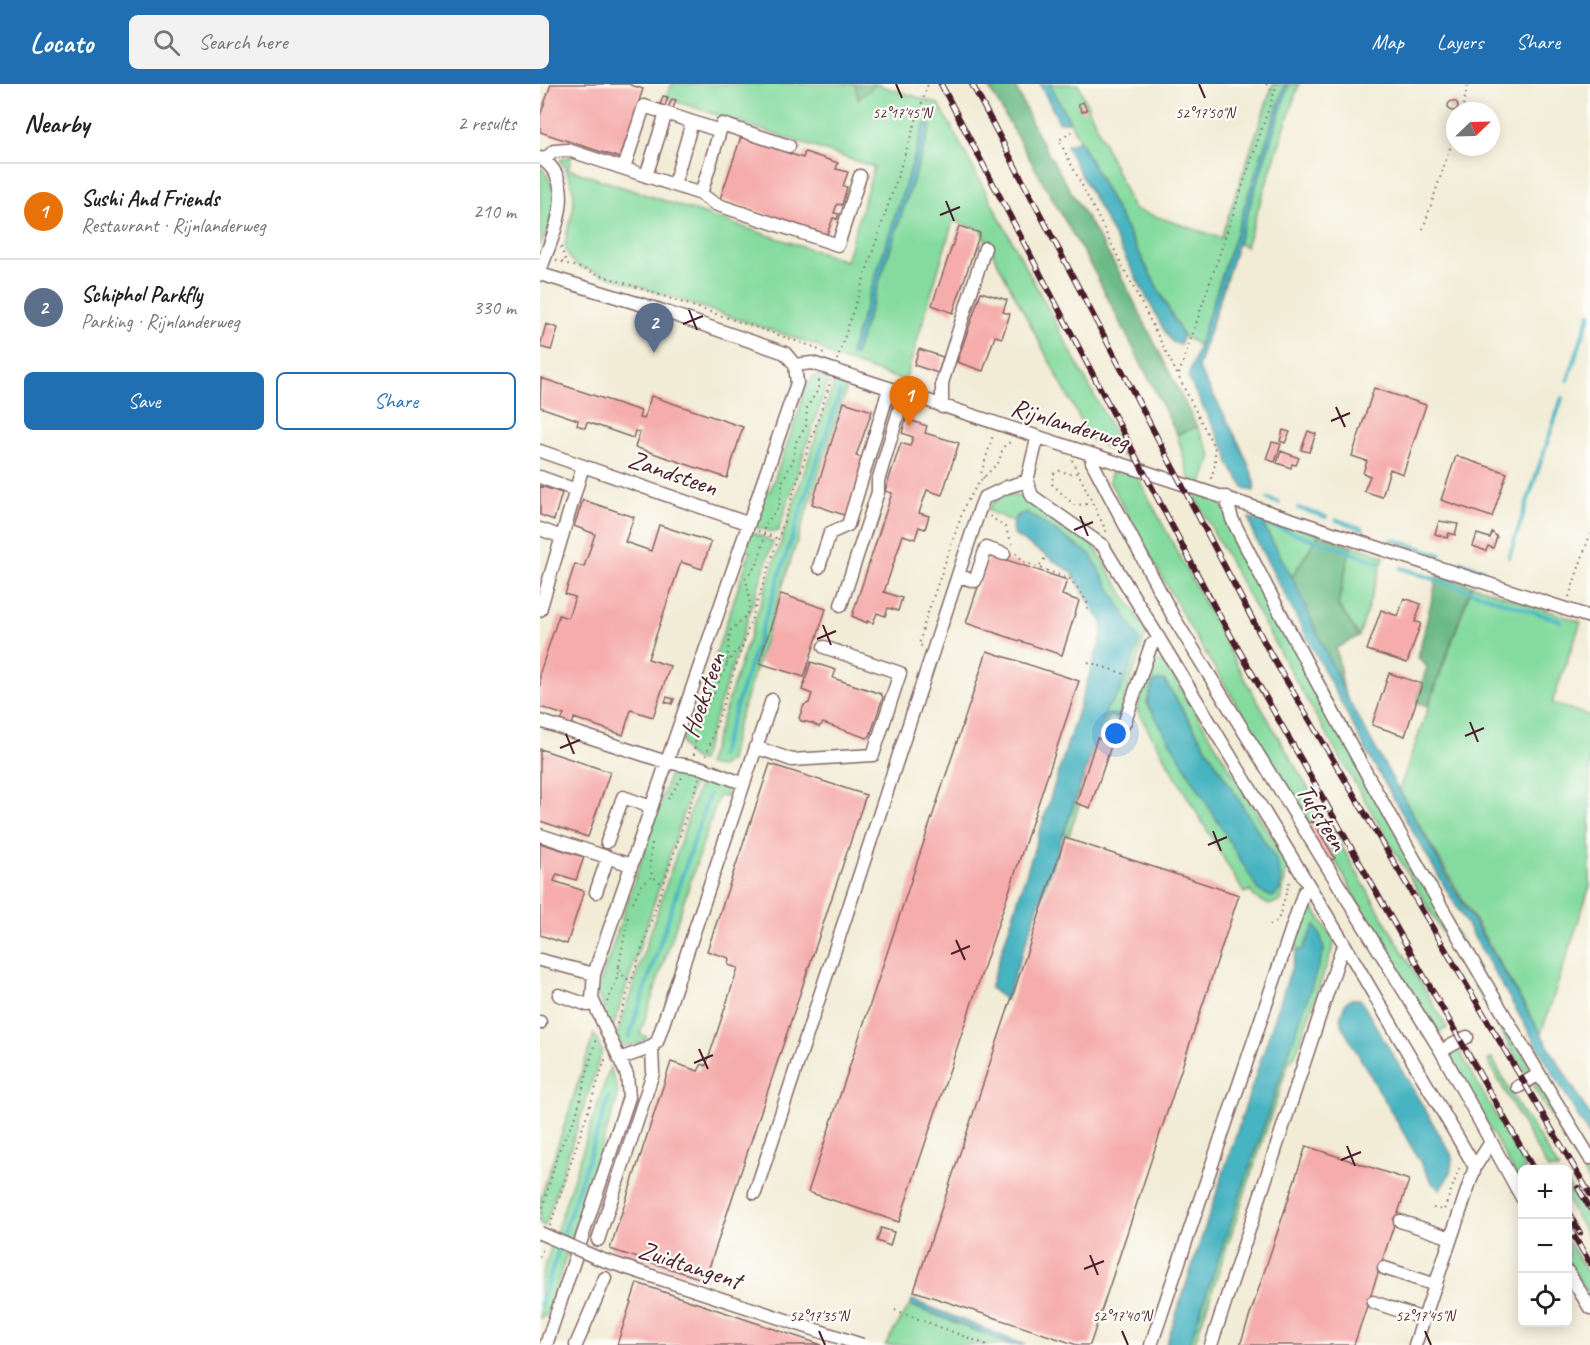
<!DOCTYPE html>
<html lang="en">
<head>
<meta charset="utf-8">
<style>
  :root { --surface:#fff; --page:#f2f2f2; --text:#202124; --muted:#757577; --line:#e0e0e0; --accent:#1f6fb2 }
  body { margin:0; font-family:Caveat,sans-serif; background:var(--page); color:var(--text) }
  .controls { position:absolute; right:18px; bottom:18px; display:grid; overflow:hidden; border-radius:9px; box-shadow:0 3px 15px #0003 }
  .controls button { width:54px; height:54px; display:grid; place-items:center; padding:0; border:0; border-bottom:2px solid var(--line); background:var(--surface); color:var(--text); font:30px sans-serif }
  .compass { position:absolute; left:906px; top:18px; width:54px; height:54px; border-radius:50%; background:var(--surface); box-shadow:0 3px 15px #0003; rotate:67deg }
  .you { position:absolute; left:576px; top:650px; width:21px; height:21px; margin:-15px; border:4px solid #fff; border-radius:50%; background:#1a73e8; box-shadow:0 0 0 9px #1a73e833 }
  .badge { display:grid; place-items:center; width:39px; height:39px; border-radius:50%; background:var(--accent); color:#fff; font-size:20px; font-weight:700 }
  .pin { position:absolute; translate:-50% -50px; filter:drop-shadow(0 2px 3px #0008) }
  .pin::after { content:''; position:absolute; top:32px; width:21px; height:18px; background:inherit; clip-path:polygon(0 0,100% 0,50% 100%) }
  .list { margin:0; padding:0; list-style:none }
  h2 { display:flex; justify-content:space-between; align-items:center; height:78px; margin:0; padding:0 24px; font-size:26px }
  h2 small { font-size:20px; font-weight:400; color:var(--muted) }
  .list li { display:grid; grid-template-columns:39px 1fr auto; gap:18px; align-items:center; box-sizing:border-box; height:96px; padding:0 24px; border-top:2px solid var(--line) }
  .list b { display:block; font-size:22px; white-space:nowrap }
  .list p { margin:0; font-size:20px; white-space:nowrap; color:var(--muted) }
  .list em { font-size:20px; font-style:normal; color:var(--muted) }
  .actions { display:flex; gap:12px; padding:18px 24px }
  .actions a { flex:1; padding:14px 0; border:2px solid var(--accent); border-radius:9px; text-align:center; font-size:21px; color:var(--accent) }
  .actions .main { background:var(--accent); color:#fff }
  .icon { flex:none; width:33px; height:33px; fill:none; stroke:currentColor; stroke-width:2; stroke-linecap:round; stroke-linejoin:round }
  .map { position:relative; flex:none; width:1050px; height:1261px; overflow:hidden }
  header { display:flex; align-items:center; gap:36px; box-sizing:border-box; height:84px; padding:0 30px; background:var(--accent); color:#fff }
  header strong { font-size:28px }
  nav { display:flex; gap:33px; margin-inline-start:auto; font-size:21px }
  .search { width:420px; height:54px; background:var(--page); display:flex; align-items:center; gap:15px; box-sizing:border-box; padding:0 21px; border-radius:9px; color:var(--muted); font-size:22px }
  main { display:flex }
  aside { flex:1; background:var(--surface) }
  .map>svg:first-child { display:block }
  .green { fill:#85db9f; stroke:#687d65; stroke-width:1.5; fill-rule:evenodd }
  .forest { fill:#6cbb86; stroke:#5b6d58; stroke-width:1.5 }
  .water { fill:#46b4c1; stroke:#486a76; stroke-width:1.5 }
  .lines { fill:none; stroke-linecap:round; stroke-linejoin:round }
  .stream { stroke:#46b4c1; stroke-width:4 }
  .building { fill:#f5acaa }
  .minor-casing { stroke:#856767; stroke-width:15 }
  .path { stroke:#856767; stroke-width:2; stroke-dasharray:1.5 4.5; stroke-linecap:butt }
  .minor { stroke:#fff; stroke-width:12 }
  .rail-casing { stroke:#4a1f2b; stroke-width:6 }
  .rail { stroke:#fdfcf7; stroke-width:4; stroke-dasharray:11; stroke-linecap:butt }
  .minor-bridge-casing { stroke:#856767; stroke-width:15; stroke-linecap:butt }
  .minor-bridge { stroke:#fff; stroke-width:12 }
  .ticks { fill:none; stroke:#4a1f2b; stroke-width:2 }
  .labels { text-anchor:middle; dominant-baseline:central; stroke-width:4.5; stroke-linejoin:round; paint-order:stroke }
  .street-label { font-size:26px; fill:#4a1f2b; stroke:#fdfcf7 }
  .ticks-label { font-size:15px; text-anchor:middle; fill:#4a1f2b; stroke:#fdfcf7; stroke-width:4.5; stroke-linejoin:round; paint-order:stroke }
</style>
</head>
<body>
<header>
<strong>Locato</strong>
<div class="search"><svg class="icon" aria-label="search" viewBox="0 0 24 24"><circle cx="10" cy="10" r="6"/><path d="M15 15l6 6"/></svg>Search here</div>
<nav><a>Map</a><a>Layers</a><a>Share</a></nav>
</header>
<main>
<aside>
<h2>Nearby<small>2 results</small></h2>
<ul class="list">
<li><span class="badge" style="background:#e8710a">1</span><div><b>Sushi And Friends</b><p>Restaurant · Rijnlanderweg</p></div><em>210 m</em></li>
<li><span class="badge" style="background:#5c6f8a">2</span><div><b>Schiphol Parkfly</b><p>Parking · Rijnlanderweg</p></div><em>330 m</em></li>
</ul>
<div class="actions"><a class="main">Save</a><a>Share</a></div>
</aside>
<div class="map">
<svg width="1050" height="1261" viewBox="0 0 1050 1261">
  <rect width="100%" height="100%" fill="#fdfcf7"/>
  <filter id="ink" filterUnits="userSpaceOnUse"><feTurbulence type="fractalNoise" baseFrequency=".0167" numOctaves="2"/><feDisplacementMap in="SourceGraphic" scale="12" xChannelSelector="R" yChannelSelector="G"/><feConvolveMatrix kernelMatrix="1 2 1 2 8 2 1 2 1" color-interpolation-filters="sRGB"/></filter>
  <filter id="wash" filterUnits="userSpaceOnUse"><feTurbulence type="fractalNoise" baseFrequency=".008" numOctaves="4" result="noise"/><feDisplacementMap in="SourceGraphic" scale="24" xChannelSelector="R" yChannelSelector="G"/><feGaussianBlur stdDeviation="1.35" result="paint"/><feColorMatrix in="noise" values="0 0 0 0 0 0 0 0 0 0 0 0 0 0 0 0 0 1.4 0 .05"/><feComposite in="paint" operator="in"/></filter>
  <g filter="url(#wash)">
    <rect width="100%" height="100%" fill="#f2ecd6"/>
    <path class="green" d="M132,0H315L318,14L336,0L399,20L588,375L551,356L440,145L413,137L365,297L293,273L276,261L38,182C12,163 34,141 34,116C34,101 28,88 20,76L32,71L28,85L306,177L334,83L126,14ZM385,40L391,42L315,271L311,270Z
      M510,0H538L593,125L681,154L733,0H745L660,262L643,252Z
      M749,0H759L706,162L696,159Z
      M0,82C21,106 16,135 0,161Z
      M284,290L290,291L238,447L232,448L212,442L225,406L230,407L260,324L263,307L273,293Z
      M296,292L309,297L196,645L190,676L181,683L167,681Z
      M657,343L672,372L661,401L650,397L637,350Z
      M573,384L597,392L704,594L907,944L898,949L904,960L821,824L799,783L764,731L652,547L569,397Z
      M653,409L679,416L992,986L986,990C873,797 757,607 653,409Z
      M469,410L485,415L552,459L607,548L578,635L569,631L529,751L524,750L567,624L580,608L600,557L478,431L473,438L447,426L458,414Z
      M739,436L779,450L752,493L721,437Z
      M210,447L233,458L161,677C150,676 145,666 141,657L145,645H151L210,468L205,465Z
      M811,461L844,472L819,552L798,521Z
      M932,501L1041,538L1012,619L1050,632V802L1001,950L859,706Z
      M613,578H625L751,785L746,789L741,817L729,821L714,813L710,806L704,809L596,625ZM624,596L736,776L613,598Z
      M144,685L157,689L72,946L57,909L129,692Z
      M163,689C176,694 188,697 186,713L179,711L100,950L107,953L99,960L82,962L76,953Z
      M774,825L795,857L756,970L749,978L654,1261H649L784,866L775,841L763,865L757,867L755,859L768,827Z
      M54,950L62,967L5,1142L0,1140V1116Z
      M917,963L986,1085L982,1086V1102L907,969Z
      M952,974L984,1032L990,1039L1019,1085H1008L948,977Z
      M70,983L78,1006L76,1018L7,1231L0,1234V1197Z
      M1000,998L1050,1081V1100L993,1002Z
      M1028,1101L1050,1138V1156L1028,1118Z
      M1028,1156L1050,1193V1214L1028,1178Z
      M370,1221L472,1261H345Z"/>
    <path class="forest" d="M315,0H336L318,15Z
      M447,0H474L499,54L579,188L657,343L637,350L556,191Z
      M779,450L811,461L798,521L819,552L796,564L804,608L752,493Z
      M898,490L932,501L888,622L876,618L887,583L878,573Z"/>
    <path class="water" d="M500,0H510L530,38H519Z
      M745,0H749L658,283C668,303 721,391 714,407L705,405L689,380L687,369L648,294Z
      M385,40L391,42L315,271L310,270Z
      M539,56L643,252L640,261L632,258L623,244L526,62Z
      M486,428L550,470L600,557L580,608L567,624L466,916L450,904L563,548L562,539L532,488L475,452C468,441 475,432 486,428Z
      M709,434L721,437L752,493L804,608L838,669L912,801L1050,1032V1053L829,672L714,452Z
      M624,596L736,776C740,789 747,805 732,813L719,807L607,619L613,598Z
      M775,841L781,853L784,866L649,1261H626L757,867L763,865Z
      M811,915H820L911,1070C915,1082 908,1095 900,1105L893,1100L803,944L800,934L806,918Z
      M372,1216L485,1261H472L370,1221Z"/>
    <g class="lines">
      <path class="stream" d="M1028,296L1050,230
        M728,415L739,419
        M758,424L786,433
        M797,436L823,445
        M721,438L839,478
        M852,455L901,471
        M969,473L1022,314
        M921,478L943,486
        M861,484L1021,537
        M180,672L300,308
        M89,953L169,711
        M22,1154L69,1013
        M0,1221L20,1162"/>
    </g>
    <g id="blocks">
      <path class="building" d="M11,0H88L103,5L80,74L0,48V32Z
        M123,12L128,13L125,22L120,21Z
        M132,15L136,16L133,25L128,24Z
        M908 22a5 5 0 1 1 10 0a5 5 0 1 1-10 0Z
        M543,18L547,26L542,28L538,20Z
        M201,53L263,74L265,68L298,79L296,85L308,88L303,102L307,103L302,121L297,120L294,129L299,130L297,135L293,134L287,150L180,115Z
        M419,142L440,149L413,229L392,221Z
        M441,208L467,216L463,228L470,230L462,254L455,252L443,287L417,278Z
        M6,240L18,244L11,266L0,263Z
        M379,265L403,273L398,289L374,281Z
        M1,294L101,327L99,334L104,335L111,312L203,343L187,394L95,363L100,348L95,347L93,354L47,338L45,344L37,341L38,336L0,323Z
        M834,304L886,321L863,390L850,385L842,413L824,407L830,392L823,389L827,377L812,372Z
        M304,318L332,327L316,372L325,375L307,432L272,420Z
        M366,335L387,342L385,349L419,359L402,411L387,406L379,429L389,432L385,445L379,443L375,455L363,451L344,508L362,514L358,527L348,524L345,532L337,529L333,539L327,537V539L312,532L352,409L345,407L361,359L370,362L373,353L362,349Z
        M743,346L750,348L745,359L740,357Z
        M768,347L776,350L769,368L761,366Z
        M732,358L741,360L735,378L726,375Z
        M741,367L759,374L756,381L752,380L751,384L737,379Z
        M916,372L967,389L952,433L901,416Z
        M0,402L22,409L14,436L0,431Z
        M43,416L94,433L85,458L111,467L119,441L171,458L162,485L141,478L108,575L130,582L113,633L91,626L83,651L34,634L32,641L21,637L24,631L0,623V588L19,531L28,534L35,513L25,510L35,480L44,483L55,450L34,442Z
        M899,437L918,440L915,451L909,449L907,454L895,450Z
        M952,448L957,453L953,464L948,462L946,467L933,462L937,450L950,454Z
        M449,470L527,496L522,511L539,517L522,571L426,539Z
        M241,510L286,525L264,593L219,579Z
        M864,514L881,520L875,538L881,539L867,579L827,566L841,526L858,532Z
        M447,567L539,597L359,1138L268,1108Z
        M271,578L296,586L293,594L341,610L343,613L330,652L327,654L283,639L279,643L272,639L261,637L259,634L264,621L269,619L272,610L262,606Z
        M849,589L882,600L865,652L832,641Z
        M127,613L134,615L132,620L125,618Z
        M557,654L572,659L550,724L536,719Z
        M0,665L70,688L48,753L0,737Z
        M230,680L326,711L165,1196L70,1165L131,978L158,987L162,980L166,982L198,884L188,881L189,874L167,867Z
        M773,737L795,774L787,779L765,741Z
        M525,754L699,811L550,1261H537L374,1207Z
        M0,759L44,773L36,796L17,790L14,797L44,807L27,860L0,851Z
        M766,1062L869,1096L814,1261H700Z
        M341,1144L354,1148L350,1162L337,1157Z
        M97,1199L282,1261H77Z"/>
    </g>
  </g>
  <g filter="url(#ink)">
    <use href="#blocks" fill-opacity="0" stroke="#856767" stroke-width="1.5"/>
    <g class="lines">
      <g class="minor-casing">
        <path id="minor" d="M0,74C41,98 11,155 0,187
          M4,76L14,67L28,66L161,110L175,120L298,161L320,92
          M84,84L104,22L180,47
          M106,92L126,29
          M134,101L152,38
          M161,110L182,40L249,62
          M0,190L120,226L245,269L255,281
          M255,281L272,279L1050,533
          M402,323V299L445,164
          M497,355L487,397L492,412L563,462L806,863L935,1083
          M0,367L207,439
          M557,372L552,378L634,534L901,967L982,1114
          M0,393L36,406
          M686,413L692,435C802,653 923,866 1050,1074
          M0,445L22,453
          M279,483L290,449L308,441L349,305
          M419,492L435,497L446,464L464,470
          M301,521L338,408V397L364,310
          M0,526L43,382
          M0,637L126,678L162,684L202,699
          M584,640L611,561L618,556
          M215,663L252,676L333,671L360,589L284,563
          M0,751L91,781
          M67,758L83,713L111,723
          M56,808L68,773
          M0,876L54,890
          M19,911L48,921
          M0,938V939
          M901,967L927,953
          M79,975L107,965L117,958L232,616
          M978,1003L999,990
          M215,1109L439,427L444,414L467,403L487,397
          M860,1137L911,1154
          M58,1156L113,989L112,962
          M844,1184L896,1201
          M1028,1188L1050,1224
          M833,1218L884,1235
          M6,1261L89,1013L87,991L52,915L54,890L257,299L255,281
          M36,1261L65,1194
          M611,1261L764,808L771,805
          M671,1261L801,867L806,863
          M875,1261L935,1083L951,1058"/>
      </g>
      <path class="path" d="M726,0L734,8
        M922,27L928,0
        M532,48L519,56L675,365V381L670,398
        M883,145L915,49
        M21,163L27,180
        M16,176L274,263L285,270
        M297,276L388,0
        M639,290L737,0
        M532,376L567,449
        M537,389L528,390L521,386L513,390L512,400L534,421L552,420
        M444,394L441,390L453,351
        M450,432L465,443L474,464
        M218,447L238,455
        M476,469L484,478L530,495L547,517L548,528
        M500,481L505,474
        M1029,513L1050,450
        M382,562L379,561L384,540L425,421L439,398L459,378L463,363L473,356
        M548,578L588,591
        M187,580L196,566L202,565
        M154,671L157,639L174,609L187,580L190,547L207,531L210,520L206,494L218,479L224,456V442L239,423L243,396L253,377L256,358L266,342L267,323L278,306L279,295
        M166,672L291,296
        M128,715L143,692
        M112,759C110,776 105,793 124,800
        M93,818L101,801L112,793
        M730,841L738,837L750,796
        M79,882L88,832
        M67,918L76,898L79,882L84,894L92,896
        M77,940L159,694
        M893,1124L904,1126L920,1082
        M0,1135L18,1068L36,1032L56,954
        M10,1142L66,973
        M0,1173L3,1164
        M355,1226L447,1261"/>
      <use href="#minor" class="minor"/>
      <g class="rail-casing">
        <path id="rail" d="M401,0L674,522L994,1086
          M432,0L730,569L1050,1110
          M1038,1104L1050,1124
          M1028,1128L1040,1149
          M1028,1142L1050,1179"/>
      </g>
      <use href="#rail" class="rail"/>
      <g class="minor-bridge-casing">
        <path id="minor-bridge" d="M0,1149L60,1175L322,1261"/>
      </g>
      <use href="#minor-bridge" class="minor-bridge"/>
    </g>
  </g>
  <path class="ticks" d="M356,0L362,14M659,0L665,14M406,117L414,137M400,131L420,123M149,226L157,246M143,240L163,232M796,323L805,343M791,337L810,329M540,432L548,452M534,446L553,438M283,541L291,561M277,555L296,547M930,638L938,658M26,650L34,670M925,652L944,644M20,664L40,656M673,747L681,767M668,761L687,753M416,856L425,876M411,870L430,862M159,965L168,985M154,979L173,971M807,1062L815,1082M801,1076L821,1068M550,1171L558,1191M544,1185L564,1177M279,1247L285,1261M582,1247L588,1261M885,1247L891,1261"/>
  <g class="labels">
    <g class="street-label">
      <text transform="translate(530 340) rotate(17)">Rijnlanderweg</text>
      <text transform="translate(133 389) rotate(19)">Zandsteen</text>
      <text transform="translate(163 611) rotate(-71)">Hoeksteen</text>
      <text transform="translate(782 733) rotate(58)">Tufsteen</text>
      <text transform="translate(150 1181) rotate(18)">Zuidtangent</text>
    </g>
  </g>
  <g class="ticks-label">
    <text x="362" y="34">52°17'45"N</text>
    <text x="665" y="34">52°17'50"N</text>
    <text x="279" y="1237">52°17'35"N</text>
    <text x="582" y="1237">52°17'40"N</text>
    <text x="885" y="1237">52°17'45"N</text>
  </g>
</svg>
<div class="controls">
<button>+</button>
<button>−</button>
<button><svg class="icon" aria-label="locate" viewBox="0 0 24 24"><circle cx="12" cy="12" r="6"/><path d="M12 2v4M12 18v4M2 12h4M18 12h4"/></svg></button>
</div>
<svg class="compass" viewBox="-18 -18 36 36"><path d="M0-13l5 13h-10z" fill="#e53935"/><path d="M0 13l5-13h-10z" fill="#757577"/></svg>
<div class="you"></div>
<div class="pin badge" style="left:369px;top:342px;background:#e8710a">1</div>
<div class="pin badge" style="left:114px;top:269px;background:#5c6f8a">2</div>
</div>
</main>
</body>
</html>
